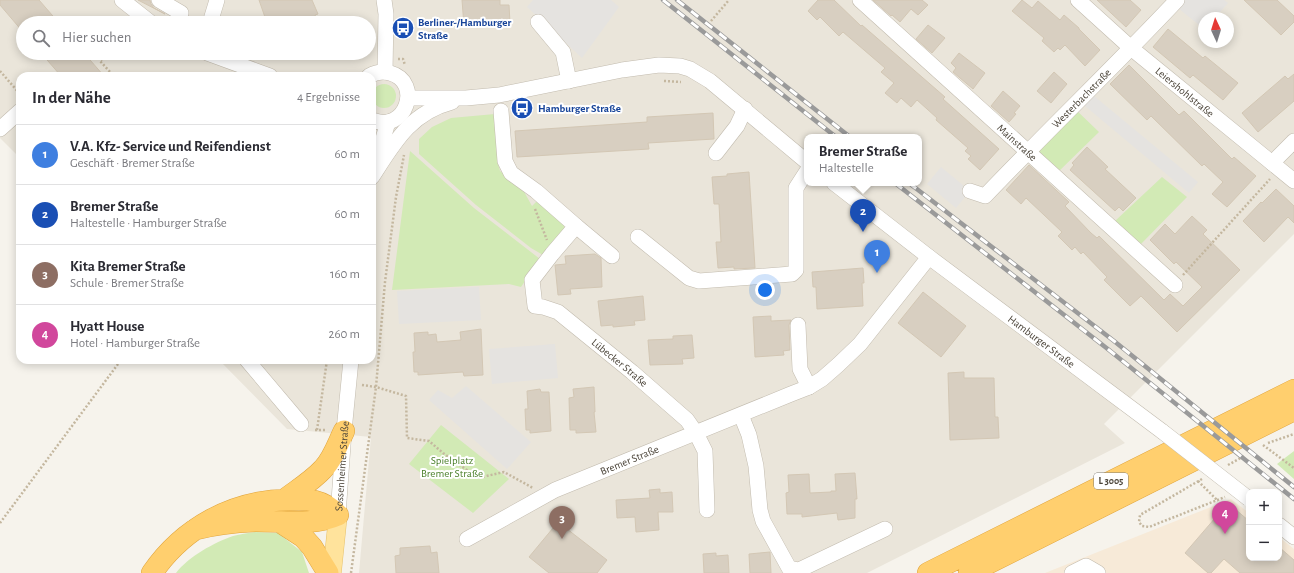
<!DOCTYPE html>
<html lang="de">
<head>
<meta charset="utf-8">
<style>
  :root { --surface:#fff; --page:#f2f2f3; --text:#2b2b33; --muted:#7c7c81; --line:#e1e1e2; --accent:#7c3aed }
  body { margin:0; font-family:"Alegreya Sans",sans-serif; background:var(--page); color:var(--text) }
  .controls { position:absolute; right:12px; bottom:12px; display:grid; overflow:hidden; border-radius:8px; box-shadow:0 2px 10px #0003 }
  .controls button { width:36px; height:36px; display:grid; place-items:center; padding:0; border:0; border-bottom:1px solid var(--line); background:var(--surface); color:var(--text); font:20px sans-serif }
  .compass { position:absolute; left:1198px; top:12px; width:36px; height:36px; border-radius:50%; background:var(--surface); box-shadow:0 2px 10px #0003; rotate:356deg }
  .you { position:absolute; left:765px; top:290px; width:14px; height:14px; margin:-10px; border:3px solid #fff; border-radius:50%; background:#1a73e8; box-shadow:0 0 0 6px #1a73e833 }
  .badge { display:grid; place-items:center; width:26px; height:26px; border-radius:50%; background:var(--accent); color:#fff; font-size:13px; font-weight:700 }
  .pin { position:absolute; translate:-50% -33px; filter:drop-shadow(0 1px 2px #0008) }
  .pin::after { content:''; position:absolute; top:21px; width:14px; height:12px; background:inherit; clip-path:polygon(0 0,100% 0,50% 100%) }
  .popup { position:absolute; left:804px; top:134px; width:118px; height:52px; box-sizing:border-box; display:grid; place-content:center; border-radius:8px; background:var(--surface); filter:drop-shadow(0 1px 3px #0005); font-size:13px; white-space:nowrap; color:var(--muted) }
  .popup b { font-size:15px; color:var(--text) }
  .popup::after { content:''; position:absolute; left:50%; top:100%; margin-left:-8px; border:8px solid transparent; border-top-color:var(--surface) }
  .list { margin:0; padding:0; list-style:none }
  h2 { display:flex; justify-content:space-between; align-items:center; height:52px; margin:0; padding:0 16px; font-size:17px }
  h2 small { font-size:13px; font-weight:400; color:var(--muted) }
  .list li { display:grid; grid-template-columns:26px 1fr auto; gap:12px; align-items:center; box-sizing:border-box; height:60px; padding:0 16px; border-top:1px solid var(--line) }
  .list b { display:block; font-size:15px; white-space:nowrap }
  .list p { margin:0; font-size:13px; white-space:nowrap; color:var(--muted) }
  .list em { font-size:13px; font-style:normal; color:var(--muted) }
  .icon { flex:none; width:22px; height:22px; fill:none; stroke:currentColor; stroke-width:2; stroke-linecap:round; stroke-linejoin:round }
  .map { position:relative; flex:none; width:1294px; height:573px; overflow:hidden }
  .search { position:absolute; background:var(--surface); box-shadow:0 2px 10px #0003; left:16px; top:16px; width:360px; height:44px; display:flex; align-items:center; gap:10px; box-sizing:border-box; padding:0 14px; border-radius:22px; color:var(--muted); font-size:15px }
  .panel { position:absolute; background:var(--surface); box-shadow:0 2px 10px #0003; left:16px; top:72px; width:360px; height:292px; border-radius:12px }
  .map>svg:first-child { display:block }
  .residential { fill:#eae5da; fill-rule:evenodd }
  .commercial { fill:#f7ead8 }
  .green { fill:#d2eab5 }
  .parking { fill:#e5e3e0 }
  .building { fill:#d8cfc1; stroke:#d3c7b4 }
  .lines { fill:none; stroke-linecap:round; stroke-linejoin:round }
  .minor-casing { stroke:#c2bbae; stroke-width:16 }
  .major-casing { stroke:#e6c16a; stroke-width:19 }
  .highway-casing { stroke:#e0a43c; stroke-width:22 }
  .path { stroke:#c4b79f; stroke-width:2.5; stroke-dasharray:2 2; stroke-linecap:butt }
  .minor { stroke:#fff; stroke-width:15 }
  .major { stroke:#ffe39c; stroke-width:18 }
  .highway { stroke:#ffcf6e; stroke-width:21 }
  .rail-casing { stroke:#9a9a9a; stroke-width:4.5 }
  .rail { stroke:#fff; stroke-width:3; stroke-dasharray:9; stroke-linecap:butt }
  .minor-bridge-casing { stroke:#c2bbae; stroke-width:16; stroke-linecap:butt }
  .minor-bridge { stroke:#fff; stroke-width:15 }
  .labels { text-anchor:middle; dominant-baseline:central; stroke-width:4; stroke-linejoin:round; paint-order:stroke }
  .shield { fill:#fff; stroke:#817c74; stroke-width:1 }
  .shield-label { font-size:10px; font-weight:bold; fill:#4b4439 }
  .transit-label { font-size:11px; font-weight:bold; fill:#164399; stroke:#fff; text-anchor:start }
  .street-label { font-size:11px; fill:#4b4439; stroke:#fff }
  .park-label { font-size:11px; fill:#4a7f2a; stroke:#fff }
</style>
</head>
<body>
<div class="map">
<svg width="1294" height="573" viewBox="0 0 1294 573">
  <rect width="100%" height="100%" fill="#f6f3ec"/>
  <path class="residential" d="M0,0H1294V234L1104,424L1125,443L867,573H359L371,437L287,429L219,360H372V76H20V158L0,138ZM1204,18H1228V42H1204ZM23,23H369V53H23ZM807,137H919V183H807Z"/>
  <path class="commercial" d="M1231,499L1249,513V558H1279V537L1294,549V573H1045Z"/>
  <path class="green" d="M372 96a12 12 0 1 1 24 0a12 12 0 1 1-24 0Z
    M1073,107L1099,132L1055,175L1028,151Z
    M495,114L498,163L500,171L522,188L532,206L538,200L565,222L564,229L543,255L531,248L476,205L419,154V139L432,127L451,118Z
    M410,151L474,208L540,259L521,287L509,284L392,290Z
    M1162,177L1187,197L1141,244L1115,221Z
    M441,425L509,479L473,513L409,464Z
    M1294,451V479L1277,464Z
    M255,532L278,533L302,552L309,573H176C188,557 215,542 233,536C240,534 248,533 255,532Z"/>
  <path class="parking" d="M533,0H611L619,7L582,58L527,7Z
    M1185,0H1224L1228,3L1215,18H1204V29L1178,8Z
    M1088,91L1198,182L1189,193L1079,101Z
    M941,167L970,191L956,208L927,184Z
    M479,287L481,320L399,324L397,291Z
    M555,344L558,378L492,384L489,349Z
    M466,386L531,442L507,469L429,400L438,390L452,398Z"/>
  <path class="building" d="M0,0H39L59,23H23V32L0,5Z
    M138,0H150L151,4L154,8L165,14Z
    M259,0H312L318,14L315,15L318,23H267Z
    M462,0H500V5H509L510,23L464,26Z
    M818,0H834L861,26L862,25L945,97L943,99L999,149L980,170L968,159L971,156L965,151L968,148L936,120L937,118L917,100L911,107L901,98L897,103L885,93L894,83L881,72L885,68L843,32L839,36L820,17L817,20L808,11Z
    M873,0H922L928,5L918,15L911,9L900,22L892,15L891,16Z
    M1022,0L1032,8L1038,1L1060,20L1064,15L1079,28V29L1100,50L1085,66L1065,45L1060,50L1058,48L1054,52L1042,41L1044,38L1012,11Z
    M1097,0H1130L1141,10L1126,27Z
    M1244,0H1277L1294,16V22L1281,35Z
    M928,25L945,38L932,53L916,39Z
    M1168,29L1203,58L1205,56L1238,83L1223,100L1193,75L1190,78L1153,47Z
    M41,53H84L104,76H61Z
    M959,53L985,73L973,89L953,72L956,68L951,63Z
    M1129,65L1179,115L1184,111L1232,159L1234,157L1256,176L1227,207L1212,194L1223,182L1204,164L1202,166L1151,116L1147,120L1110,84Z
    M1054,72L1067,84L1051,103L1037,91Z
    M1294,74V101L1258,132L1242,113L1285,76L1288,79Z
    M1003,91L1020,106L1014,113L1016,114L1009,122L991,106Z
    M713,113L714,139L648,143L649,149L517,157L515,131L647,122V117Z
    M1087,147L1108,167L1105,169L1136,198L1123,211L1119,207L1115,211L1070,170L1074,165L1072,163Z
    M1029,165L1069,202L1065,206L1091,233L1097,238L1099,236L1164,300L1170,294L1183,306L1202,287L1176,262L1174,264L1150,240L1165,224L1175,234L1192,216L1207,230L1203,234L1240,270L1177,332L1141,296L1130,306L1104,280L1107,277L1083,252L1081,254L1075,247L1072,250L1058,236L1062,232L1026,198L1021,204L1006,190Z
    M749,172L755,268L734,269V267L718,268L716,242H721L719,204H714L712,177L727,176V174Z
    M1276,189L1294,206V223L1288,217L1264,242L1243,221L1261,202L1262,203Z
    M595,254L601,258L602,287L570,289L571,294L558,295L555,265L566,264L565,256Z
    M863,268L864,283H862L863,306L817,309L816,287H813L812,272Z
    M923,292L966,326L941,357L898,323Z
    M643,296L645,320L634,321L635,325L613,327V325L601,326L598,301Z
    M771,316V321L791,320L789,325L790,350L783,351L784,355L755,357L753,317Z
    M481,329L483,375L464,376L463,372L418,375V372H414L413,352H415L414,333L428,332V335L436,334L437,342L461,340L460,332Z
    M692,335L694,358L682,359L683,364L650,365L648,340L673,339V336Z
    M964,372V378H994L995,417H998L999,438L950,440L948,373Z
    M594,387L595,412H594L596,432L576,433V430H570L569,398L574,397L573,389Z
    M540,389L541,392H549L551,431L530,433V430H526L525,409H528L527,391Z
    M855,473L857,499H855V518L838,520L837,513L802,517V514H787L786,493L789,492L788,475L809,474L810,493L831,492V491H836L835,474Z
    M660,489V493L672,492L673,512H658L659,530L636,532L635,517L617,518L616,500L650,498L649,490Z
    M1228,503L1249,521V558H1279V547L1294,560V573H1240L1224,559L1211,573H1208L1185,553Z
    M558,522L607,560L597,573H549L529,557Z
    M430,546L431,553L437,552L439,573H396L395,556L400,555V548Z
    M770,552L771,573H750L749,554Z
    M716,553V556L728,555L729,573H704L703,554Z"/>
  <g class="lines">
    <g class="minor-casing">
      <g id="minor">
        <path d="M122,0L151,23"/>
        <path d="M159,0L181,13L177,23"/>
        <path d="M384,0L386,14L385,72"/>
        <path id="s1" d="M860,0L1175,285"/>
        <path id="s2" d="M1078,0L1131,48L1294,181"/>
        <path d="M538,22L563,52L569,81"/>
        <path d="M210,23L217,0"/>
        <path d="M207,53L270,76"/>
        <path d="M369,76C376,72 383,71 390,73C423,82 406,134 372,120"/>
        <path d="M408,98H466L499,95L622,70L659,65L680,66L690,69L710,81L807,162"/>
        <path id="s3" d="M501,111L505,161L511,173L536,191L576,226L552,254L532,280L535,306L543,307L558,312L632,372L687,420L696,433L705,451L707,510"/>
        <path d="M0,129L20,111"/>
        <path d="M716,153L737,126L745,109"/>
        <path d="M376,162L388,122"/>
        <path d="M1272,163L1294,141"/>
        <path d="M372,177C394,143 410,113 452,102"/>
        <path id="s4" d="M834,183L929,257L1163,432"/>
        <path id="s5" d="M970,191L985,196C1048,130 1114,67 1177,0"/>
        <path d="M576,226L612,256"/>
        <path d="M638,237L689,278L699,281L792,274L796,270V188L807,171"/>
        <path d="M798,325L800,369L809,387"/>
        <path d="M247,360L301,424"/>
        <path d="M741,415L749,435L756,466L760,510L763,521L789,568L799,570L885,529"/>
        <path id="s6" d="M338,515L344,431L351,360"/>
        <path d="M1279,525L1294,537"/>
        <path id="s7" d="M467,539L555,490L791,394L809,387L822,379L838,365L860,344L929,257"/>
        <path d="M1072,573L1086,566L1098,573"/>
      </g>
    </g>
    <g class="major-casing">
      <path id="major" d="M332,573L338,515"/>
    </g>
    <g class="highway-casing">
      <path id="highway" d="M284,500C297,490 312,481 323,469C333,459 338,443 344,431
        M280,522L303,537L312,547L328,573
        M152,573C183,528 233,500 288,500C309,499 323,499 338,515C314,526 283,521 256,521C236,522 216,524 196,529
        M928,573L1294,390
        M969,573L1294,410"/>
    </g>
    <path class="path" d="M711,21L729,0
      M108,53L100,61L111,73L108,76
      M398,59H403L405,65
      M0,71L20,94
      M664,81L681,82
      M535,209L547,240
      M1183,275L1270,179
      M362,385L376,387L406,396L407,438L429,441L443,453L478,478L504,472L533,488
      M315,430H326
      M317,430L327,360
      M1268,443L1294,434
      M1263,445L1294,468
      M1228,465L1244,456
      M1202,479L1140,515L1139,522L1142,526L1149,527L1225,497
      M1198,481L1218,501
      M0,523L121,360
      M351,573L376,387L385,282L396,197L404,155"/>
    <use href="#minor" class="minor"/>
    <use href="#major" class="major"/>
    <use href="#highway" class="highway"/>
    <g class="rail-casing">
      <path id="rail" d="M663,0L836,137
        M677,0L850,137
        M895,183L1109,350L1294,499
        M909,183L1114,341L1294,487"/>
    </g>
    <use href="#rail" class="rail"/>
    <g class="minor-bridge-casing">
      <path id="minor-bridge" d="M1163,432L1249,499"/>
    </g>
    <use href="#minor-bridge" class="minor-bridge"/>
  </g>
  <defs>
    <g id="bus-disc" transform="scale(1.15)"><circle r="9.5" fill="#1a4fb4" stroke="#fff"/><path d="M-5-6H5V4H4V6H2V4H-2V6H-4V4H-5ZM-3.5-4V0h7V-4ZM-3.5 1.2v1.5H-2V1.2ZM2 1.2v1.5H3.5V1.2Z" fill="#fff"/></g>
  </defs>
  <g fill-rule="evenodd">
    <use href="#bus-disc" x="403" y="28"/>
    <use href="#bus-disc" x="522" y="108"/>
  </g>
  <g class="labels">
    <rect class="shield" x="1094" y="473" width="34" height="16" rx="3"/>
    <g class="shield-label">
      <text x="1111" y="481">L 3005</text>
    </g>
    <g class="transit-label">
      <text x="418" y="22">Berliner-/Hamburger<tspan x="418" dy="13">Straße</tspan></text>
      <text x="538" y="108">Hamburger Straße</text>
    </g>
    <g class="street-label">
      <text stroke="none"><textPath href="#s2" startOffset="141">Leiershohlstraße</textPath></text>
      <text stroke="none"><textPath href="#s5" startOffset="153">Westerbachstraße</textPath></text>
      <text stroke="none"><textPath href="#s1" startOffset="212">Mainstraße</textPath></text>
      <text stroke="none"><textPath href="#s4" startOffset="261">Hamburger Straße</textPath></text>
      <text stroke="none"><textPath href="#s3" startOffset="347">Lübecker Straße</textPath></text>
      <text stroke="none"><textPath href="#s7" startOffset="181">Bremer Straße</textPath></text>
      <text stroke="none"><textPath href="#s6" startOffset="49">Sossenheimer Straße</textPath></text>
    </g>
    <g class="park-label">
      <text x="452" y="460">Spielplatz<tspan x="452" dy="13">Bremer Straße</tspan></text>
    </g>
  </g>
</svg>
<div class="controls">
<button>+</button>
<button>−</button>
</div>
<svg class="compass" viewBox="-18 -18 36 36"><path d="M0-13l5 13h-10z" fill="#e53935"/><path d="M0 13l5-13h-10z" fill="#7c7c81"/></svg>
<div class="you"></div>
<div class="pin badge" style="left:877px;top:273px;background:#3f7fe0">1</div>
<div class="pin badge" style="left:863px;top:232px;background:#1a4fb4">2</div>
<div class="popup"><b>Bremer Straße</b>Haltestelle</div>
<div class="pin badge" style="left:562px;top:539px;background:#8d6e63">3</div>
<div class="pin badge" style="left:1225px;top:534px;background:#d1479c">4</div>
<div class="search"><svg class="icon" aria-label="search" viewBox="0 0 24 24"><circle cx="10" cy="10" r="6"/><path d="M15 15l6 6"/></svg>Hier suchen</div>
<section class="panel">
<h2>In der Nähe<small>4 Ergebnisse</small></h2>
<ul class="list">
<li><span class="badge" style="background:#3f7fe0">1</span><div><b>V.A. Kfz- Service und Reifendienst</b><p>Geschäft · Bremer Straße</p></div><em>60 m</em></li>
<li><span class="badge" style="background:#1a4fb4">2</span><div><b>Bremer Straße</b><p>Haltestelle · Hamburger Straße</p></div><em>60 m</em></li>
<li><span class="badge" style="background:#8d6e63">3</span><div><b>Kita Bremer Straße</b><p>Schule · Bremer Straße</p></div><em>160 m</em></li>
<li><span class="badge" style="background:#d1479c">4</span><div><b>Hyatt House</b><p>Hotel · Hamburger Straße</p></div><em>260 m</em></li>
</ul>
</section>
</div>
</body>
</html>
